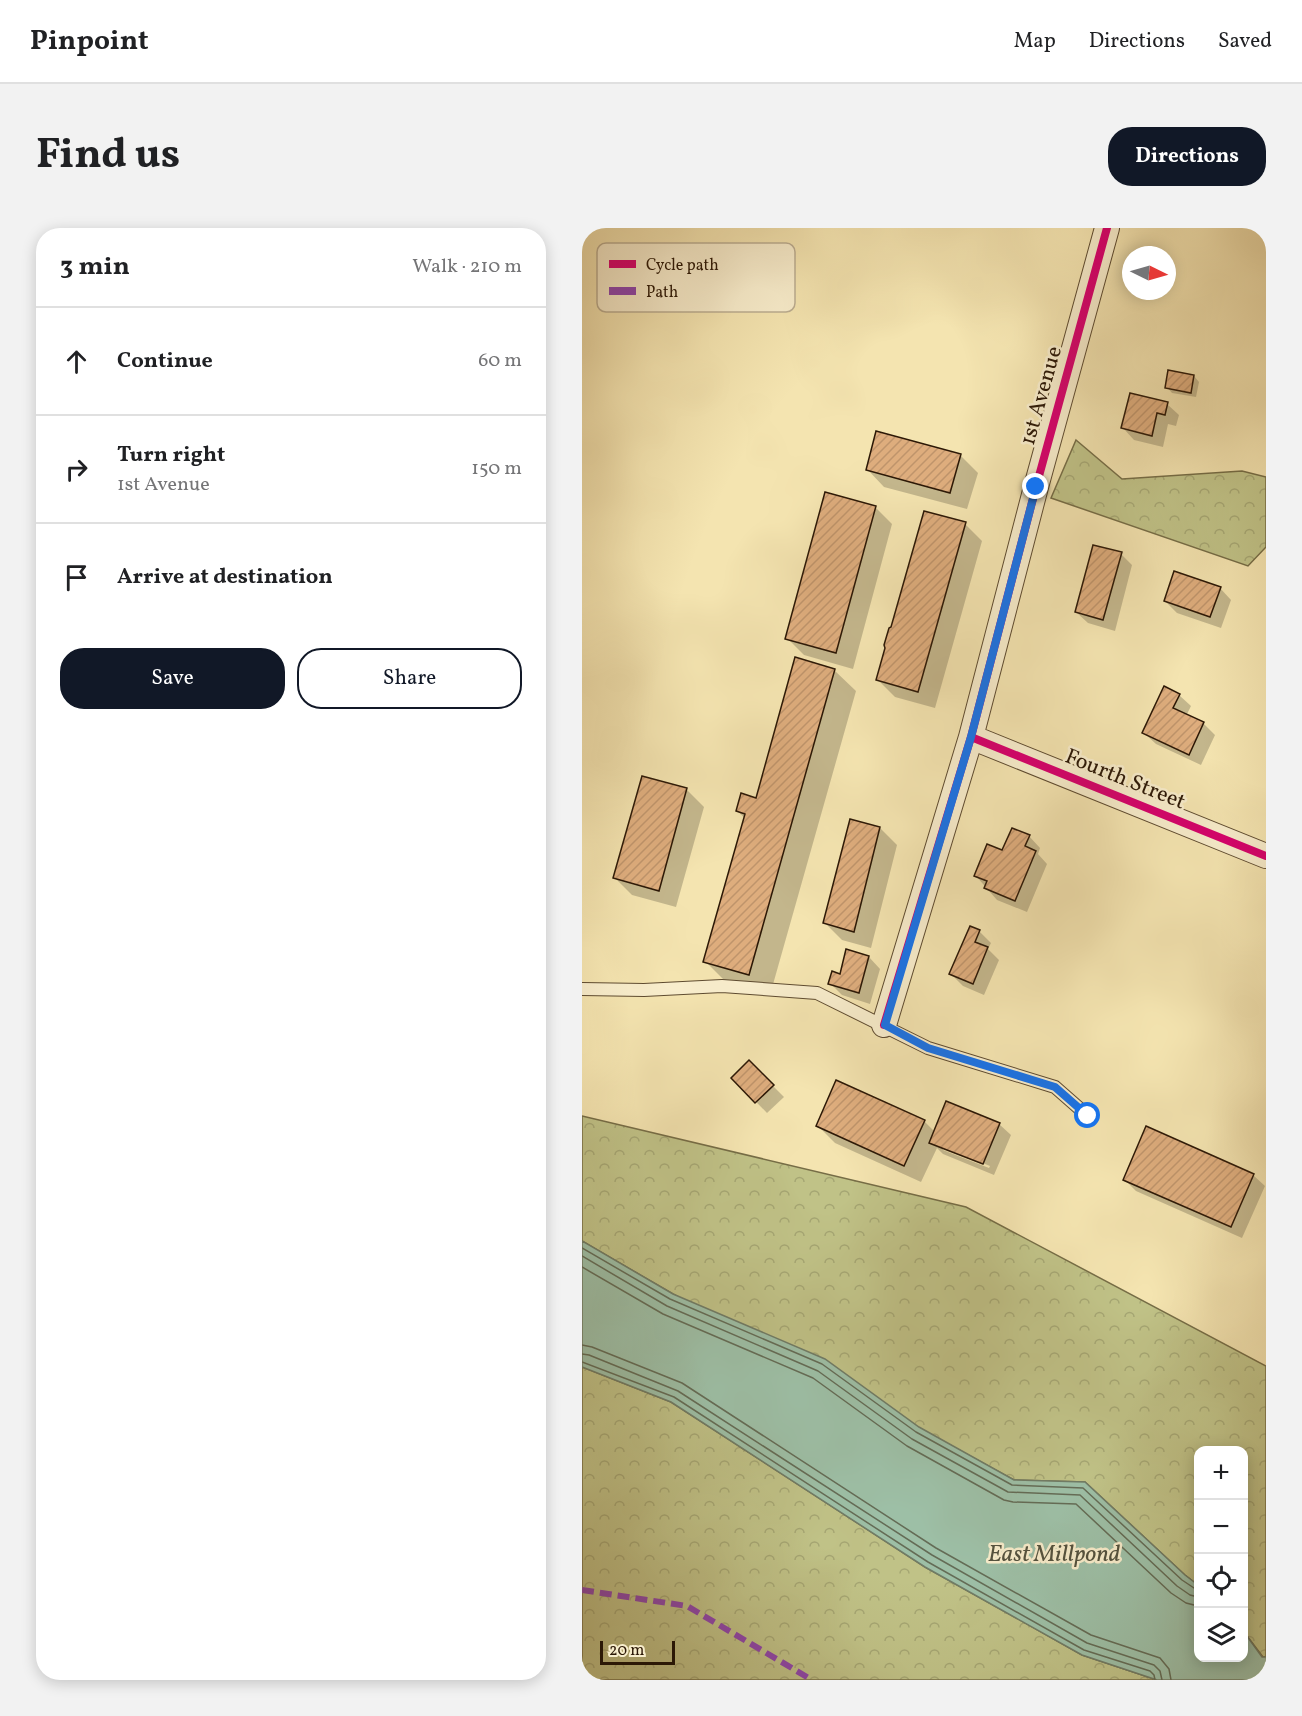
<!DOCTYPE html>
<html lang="en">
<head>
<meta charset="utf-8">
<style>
  :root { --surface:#fff; --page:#f2f2f2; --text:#202124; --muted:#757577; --line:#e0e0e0; --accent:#111827 }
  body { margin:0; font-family:Vollkorn,serif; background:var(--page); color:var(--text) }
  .controls { position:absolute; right:18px; bottom:18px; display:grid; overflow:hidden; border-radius:12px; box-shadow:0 3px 15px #0003 }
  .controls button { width:54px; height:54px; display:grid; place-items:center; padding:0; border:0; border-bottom:2px solid var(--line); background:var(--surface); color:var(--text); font:30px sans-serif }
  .compass { position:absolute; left:540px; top:18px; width:54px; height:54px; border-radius:50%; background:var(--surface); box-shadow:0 3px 15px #0003; rotate:95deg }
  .scale { position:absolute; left:18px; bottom:15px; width:75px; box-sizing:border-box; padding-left:6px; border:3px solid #2c1806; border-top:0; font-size:16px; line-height:21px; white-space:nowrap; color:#2c1806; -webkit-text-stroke:4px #f8edcc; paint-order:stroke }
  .stop { position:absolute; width:18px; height:18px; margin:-14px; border:4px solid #1a73e8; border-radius:50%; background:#fff }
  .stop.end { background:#1a73e8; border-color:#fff; box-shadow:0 2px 6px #0008 }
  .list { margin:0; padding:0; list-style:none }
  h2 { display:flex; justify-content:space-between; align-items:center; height:78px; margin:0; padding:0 24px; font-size:26px }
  h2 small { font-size:20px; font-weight:400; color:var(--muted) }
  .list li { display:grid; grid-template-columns:39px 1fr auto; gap:18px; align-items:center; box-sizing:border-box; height:108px; padding:0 24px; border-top:2px solid var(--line) }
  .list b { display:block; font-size:22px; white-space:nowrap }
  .list p { margin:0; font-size:20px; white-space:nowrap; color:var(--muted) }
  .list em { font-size:20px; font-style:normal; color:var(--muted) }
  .actions { display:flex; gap:12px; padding:18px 24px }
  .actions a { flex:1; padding:14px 0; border:2px solid var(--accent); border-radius:24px; text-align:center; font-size:21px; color:var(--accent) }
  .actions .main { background:var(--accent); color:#fff }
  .icon { flex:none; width:33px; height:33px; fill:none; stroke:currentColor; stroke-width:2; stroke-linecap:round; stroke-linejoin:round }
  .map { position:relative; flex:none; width:684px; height:1452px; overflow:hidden; border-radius:24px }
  header { display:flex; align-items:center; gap:36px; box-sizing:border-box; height:84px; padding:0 30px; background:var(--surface); border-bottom:2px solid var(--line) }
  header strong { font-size:28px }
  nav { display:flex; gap:33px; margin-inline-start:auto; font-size:21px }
  .intro { display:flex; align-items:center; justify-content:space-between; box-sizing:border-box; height:144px; padding:0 36px }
  h1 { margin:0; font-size:42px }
  .button { padding:15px 27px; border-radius:24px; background:var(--accent); color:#fff; font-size:21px; font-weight:700 }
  main { display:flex; gap:36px; padding:0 36px }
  aside { flex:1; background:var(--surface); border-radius:24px; box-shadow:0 3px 15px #0003 }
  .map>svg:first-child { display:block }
  .forest { fill:url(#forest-crowns); stroke:#766d46; stroke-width:1.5 }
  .water { fill:#9dbfa6; stroke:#707c66; stroke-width:1.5 }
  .shadow { fill:#0003; fill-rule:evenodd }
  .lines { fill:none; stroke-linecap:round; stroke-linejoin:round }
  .shore { stroke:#646c56; stroke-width:1.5 }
  .building { fill:url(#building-hatch); stroke:#2c1806; stroke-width:1.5 }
  .lane-casing { stroke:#5e4b30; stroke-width:14 }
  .street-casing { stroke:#5e4b30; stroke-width:26 }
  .lane { stroke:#f8edcc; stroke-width:12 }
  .street { stroke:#f8edcc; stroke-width:24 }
  .quiet { stroke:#8e44ad; stroke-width:6; stroke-dasharray:12 6; stroke-linecap:butt }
  .cycleway-casing { stroke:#f8edcc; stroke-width:11 }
  .cycleway { stroke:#d6006c; stroke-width:8 }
  .route { stroke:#1a73e8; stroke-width:8 }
  .labels { text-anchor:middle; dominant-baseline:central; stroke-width:5; stroke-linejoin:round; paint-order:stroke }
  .street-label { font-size:22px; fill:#2c1806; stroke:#f8edcc }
  .water-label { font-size:24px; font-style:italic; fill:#54523e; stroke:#f8edcc }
  .key { fill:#f8edcc; stroke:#bbad91; stroke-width:1.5 }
  .key-label { font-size:16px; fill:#2c1806 }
</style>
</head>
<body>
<header>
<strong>Pinpoint</strong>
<nav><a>Map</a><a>Directions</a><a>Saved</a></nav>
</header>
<div class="intro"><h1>Find us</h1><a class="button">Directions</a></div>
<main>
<aside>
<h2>3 min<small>Walk · 210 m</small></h2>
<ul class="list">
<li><svg class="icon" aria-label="ahead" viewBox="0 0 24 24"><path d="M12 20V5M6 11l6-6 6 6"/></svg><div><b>Continue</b></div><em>60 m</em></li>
<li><svg class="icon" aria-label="right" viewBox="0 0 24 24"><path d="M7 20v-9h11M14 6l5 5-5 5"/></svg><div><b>Turn right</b><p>1st Avenue</p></div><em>150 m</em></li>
<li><svg class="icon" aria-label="arrive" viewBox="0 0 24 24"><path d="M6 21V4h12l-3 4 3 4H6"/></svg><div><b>Arrive at destination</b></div></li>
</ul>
<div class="actions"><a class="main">Save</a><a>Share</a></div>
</aside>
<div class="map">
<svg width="684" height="1452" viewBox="0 0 684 1452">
  <defs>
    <pattern id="forest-crowns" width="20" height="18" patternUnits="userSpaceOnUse" patternTransform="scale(1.5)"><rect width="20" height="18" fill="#c0c287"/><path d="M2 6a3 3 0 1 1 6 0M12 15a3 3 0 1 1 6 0" fill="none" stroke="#a5a673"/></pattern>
    <pattern id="building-hatch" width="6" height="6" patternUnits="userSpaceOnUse" patternTransform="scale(1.5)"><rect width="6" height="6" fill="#dead7d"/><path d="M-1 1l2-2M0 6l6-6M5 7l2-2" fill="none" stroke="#bf946b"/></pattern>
  </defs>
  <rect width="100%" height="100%" fill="#f4e4b0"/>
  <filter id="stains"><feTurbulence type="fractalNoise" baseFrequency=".00333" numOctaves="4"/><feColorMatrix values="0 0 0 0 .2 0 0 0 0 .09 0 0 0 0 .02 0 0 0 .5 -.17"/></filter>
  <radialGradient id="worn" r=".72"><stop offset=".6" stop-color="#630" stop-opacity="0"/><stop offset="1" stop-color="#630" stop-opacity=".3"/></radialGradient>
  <path class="forest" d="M494,212L540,251L660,243L684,249V319L666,338L469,270Z
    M0,888L384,979L684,1138V1429H681L662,1404V1222H616V1357L603,1347L503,1254L432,1252L91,1066L0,1013Z
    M0,1139L89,1174L343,1339L500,1427L575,1452H0Z"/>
  <path class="water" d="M0,1013L91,1066L243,1131L337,1199L432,1252L503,1254L603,1347L616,1357V1430H662V1404L680,1429H684V1452H575L500,1427L343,1339L89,1174L0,1139Z"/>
  <path class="shadow" d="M612,148L617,154L614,169L590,165L585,159Z
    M585,176L597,187L594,198L586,196L581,219L552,212L541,200Z
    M295,205L379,228L396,245L385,281L302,259L285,241Z
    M293,279L310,296L271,441L222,427L205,410Z
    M383,296L400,313L353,480L313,469L296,452Z
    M539,326L550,337L533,403L506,395L494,384Z
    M638,360L649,372L639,400L595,385L583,373Z
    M252,442L274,463L188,767L145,755L123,733L164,591L155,583L175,571Z
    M597,467L609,478L604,488L621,495L633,507L619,537L574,516L562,505Z
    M61,550L105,562L122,579L94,679L50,667L33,650Z
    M298,600L315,617L289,720L260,712L243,695Z
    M447,608L458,620L456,626L465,636L445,684L415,672L394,648L421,624Z
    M397,703L409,715L406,721L417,732L402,767L381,758L369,746Z
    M265,723L287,729L298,741L288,776L260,767L248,755L259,747Z
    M167,834L202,869L185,885L151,850Z
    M342,893L353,904L417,896L429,907L412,947L361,926L355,920L339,954L253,915L236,898ZM361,919L408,938L407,940L361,922Z
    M671,947L683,958L660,1010L554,963L543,952Z"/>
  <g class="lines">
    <path class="shore" d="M0,1020L88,1071L240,1136L334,1204L430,1257L501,1260L600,1352L612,1360L616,1361
      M0,1028L85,1078L236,1143L330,1211L426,1264L498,1267L595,1358L608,1367L616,1369
      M0,1039L81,1086L231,1150L325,1218L422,1272L431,1274L494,1276L589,1365L604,1375L616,1378
      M0,1117L10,1119L100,1155L354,1320L509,1407L578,1430L587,1441L589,1452
      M0,1126L7,1127L96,1163L350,1327L505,1415L572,1437L578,1443L580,1452
      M0,1134L92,1169L346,1334L502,1422L568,1443L572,1447L573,1452"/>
  </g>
  <path class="building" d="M586,142L612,147L609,165L583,160Z
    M548,165L586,174L583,187L575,185L570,208L539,200Z
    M294,203L379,226L368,265L284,242Z
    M243,264L294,278L254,425L203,411Z
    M342,283L384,294L336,464L294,452L303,420L302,417L307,400L309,399Z
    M511,317L540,324L521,392L493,384Z
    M592,343L639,359L628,389L582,373Z
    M213,429L253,441L167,747L121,734L163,586L154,583L159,565L174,570Z
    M582,458L598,466L591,480L622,494L607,527L560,505Z
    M60,548L105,560L77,663L31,650Z
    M268,591L298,599L272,704L241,695Z
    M430,600L448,607L443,618L454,623L433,673L402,660L405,653L392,648L405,616L420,622Z
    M388,698L398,702L393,714L406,719L391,756L367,746Z
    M264,721L287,728L277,765L246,756L250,743L258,746Z
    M167,832L192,857L173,875L149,850Z
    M254,852L343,892L322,938L234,898Z
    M364,873L418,895L401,936L347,915Z
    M564,898L672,946L649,999L541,952Z"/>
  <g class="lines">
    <g class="lane-casing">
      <path id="lane" d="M0,761L62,762L140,758L235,765L346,820L473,859L506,888"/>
    </g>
    <g class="street-casing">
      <path id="street" d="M389,509L684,628
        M302,797L389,509L454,259L525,0"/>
    </g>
    <use href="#lane" class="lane"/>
    <use href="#street" class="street"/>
    <path class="quiet" d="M0,1362L105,1378L230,1452"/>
    <g class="cycleway-casing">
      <path id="cycleway" d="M389,509L684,628
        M302,797L389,509L454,259L525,0"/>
    </g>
    <use href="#cycleway" class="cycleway"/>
  </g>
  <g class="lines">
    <path class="route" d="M454,259L389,509L303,797L346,820L473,859L506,888"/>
  </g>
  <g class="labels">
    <g class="street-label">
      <text transform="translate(460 168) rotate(-74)">1st Avenue</text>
      <text transform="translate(543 552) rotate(22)">Fourth Street</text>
    </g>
    <g class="water-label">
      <text x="472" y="1327">East Millpond</text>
    </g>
  </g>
  <rect x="15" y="15" width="198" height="69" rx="9" class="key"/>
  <rect x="27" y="32" width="27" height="8" fill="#d6006c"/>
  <rect x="27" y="59" width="27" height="8" fill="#8e44ad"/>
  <g class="key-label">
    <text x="64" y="42">Cycle path</text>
    <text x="64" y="69">Path</text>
  </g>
  <rect width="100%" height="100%" filter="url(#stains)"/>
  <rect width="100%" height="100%" fill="url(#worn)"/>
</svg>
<div class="controls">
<button>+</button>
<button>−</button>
<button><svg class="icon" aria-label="locate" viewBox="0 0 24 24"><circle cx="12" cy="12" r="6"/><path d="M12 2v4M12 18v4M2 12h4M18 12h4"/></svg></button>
<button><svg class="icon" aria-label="layers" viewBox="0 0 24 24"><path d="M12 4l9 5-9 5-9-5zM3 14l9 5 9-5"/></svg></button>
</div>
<svg class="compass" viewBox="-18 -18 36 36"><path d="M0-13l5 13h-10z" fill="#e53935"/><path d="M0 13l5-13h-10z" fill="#757577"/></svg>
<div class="scale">20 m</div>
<div class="stop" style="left:506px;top:888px"></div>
<div class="stop end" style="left:454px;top:259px"></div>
</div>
</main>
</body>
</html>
